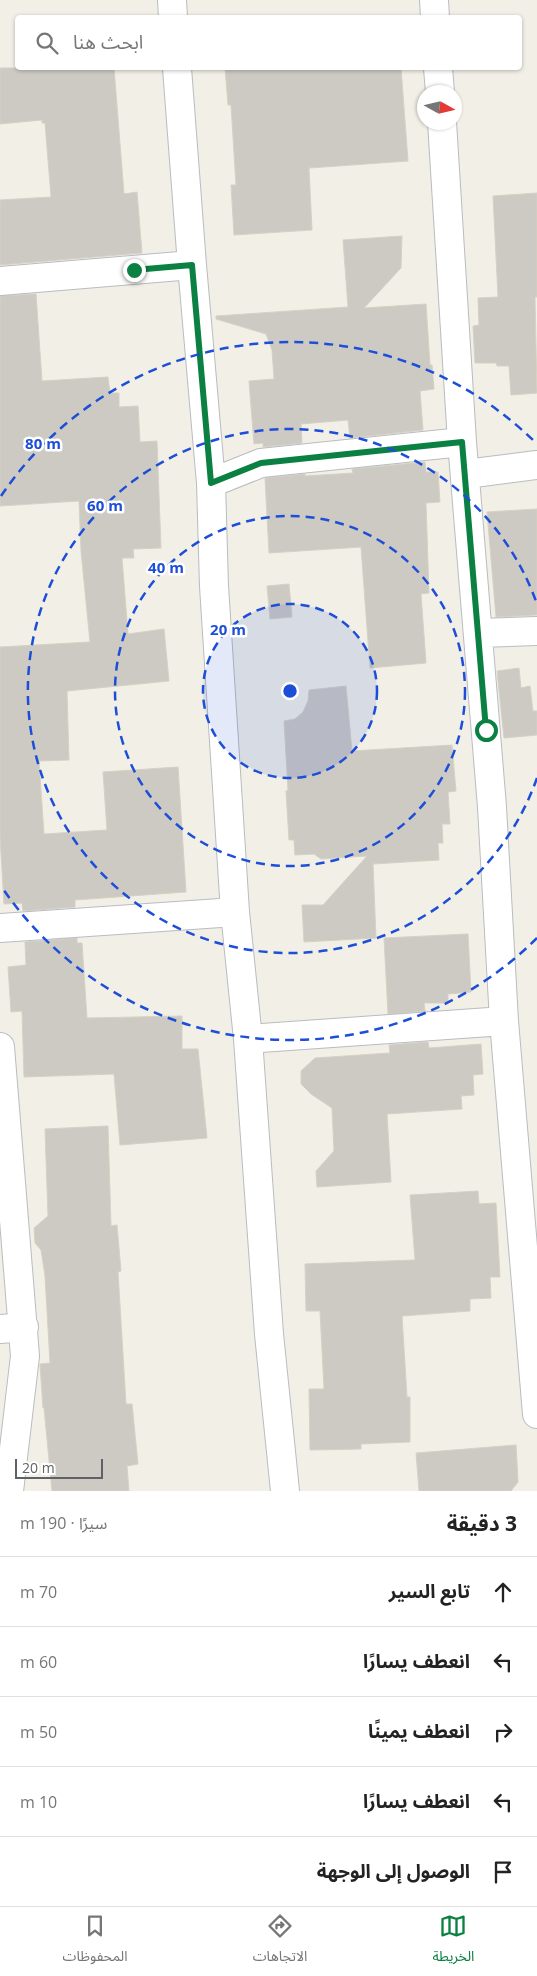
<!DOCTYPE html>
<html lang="ar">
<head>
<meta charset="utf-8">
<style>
  :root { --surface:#fff; --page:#f6f6f6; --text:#222; --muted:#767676; --line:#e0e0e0; --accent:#0b8043 }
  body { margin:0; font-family:"Open Sans","Noto Sans Arabic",sans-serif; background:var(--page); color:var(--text); direction:rtl }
  .compass { position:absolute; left:417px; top:85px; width:45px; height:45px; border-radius:50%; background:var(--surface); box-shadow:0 1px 4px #0004; rotate:98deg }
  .scale { position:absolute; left:15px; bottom:12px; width:88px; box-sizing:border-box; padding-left:5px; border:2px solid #5e6268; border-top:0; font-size:14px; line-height:18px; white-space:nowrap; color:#5e6268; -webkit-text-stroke:4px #fff; paint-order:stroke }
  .stop { position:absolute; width:15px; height:15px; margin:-11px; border:4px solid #0b8043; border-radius:50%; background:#fff }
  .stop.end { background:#0b8043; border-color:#fff; box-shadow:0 1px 5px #0008 }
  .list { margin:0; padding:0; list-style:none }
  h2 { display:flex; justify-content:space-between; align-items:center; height:65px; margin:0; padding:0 20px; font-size:21px }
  h2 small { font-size:16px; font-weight:400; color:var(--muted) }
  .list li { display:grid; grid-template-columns:32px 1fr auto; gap:15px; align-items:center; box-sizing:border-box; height:70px; padding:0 20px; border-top:1px solid var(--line) }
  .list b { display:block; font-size:19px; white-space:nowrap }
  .list em { font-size:16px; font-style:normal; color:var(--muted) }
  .icon { flex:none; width:28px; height:28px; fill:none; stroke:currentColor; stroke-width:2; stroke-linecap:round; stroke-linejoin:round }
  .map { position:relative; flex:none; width:537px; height:1491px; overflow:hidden; direction:ltr }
  .search { position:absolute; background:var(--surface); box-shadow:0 1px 4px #0004; left:15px; right:15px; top:15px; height:55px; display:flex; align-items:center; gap:12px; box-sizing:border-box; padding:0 18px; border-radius:5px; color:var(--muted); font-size:19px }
  .sheet { height:415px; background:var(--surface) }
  nav { display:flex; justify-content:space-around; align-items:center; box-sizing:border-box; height:70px; border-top:1px solid var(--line); background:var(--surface); font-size:14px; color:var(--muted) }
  nav a { display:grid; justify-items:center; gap:2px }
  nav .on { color:var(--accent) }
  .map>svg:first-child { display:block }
  .building { fill:#cccac3; stroke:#d7d1c4 }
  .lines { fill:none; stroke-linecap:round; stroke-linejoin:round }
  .minor-casing { stroke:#b9bcc1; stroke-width:30 }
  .minor { stroke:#fff; stroke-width:28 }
  .route { stroke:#0b8043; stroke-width:6 }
  .ring { fill:none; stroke:#1d4ed8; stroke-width:2.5; stroke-dasharray:9 6 }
  .centre { fill:#1d4ed8; stroke:#fff; stroke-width:2.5 }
  .ring-label { font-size:15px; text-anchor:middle; font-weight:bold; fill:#1d4ed8; stroke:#fff; stroke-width:5; stroke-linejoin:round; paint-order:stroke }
</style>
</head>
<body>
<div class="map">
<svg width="537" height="1491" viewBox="0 0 537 1491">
  <rect width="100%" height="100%" fill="#f1efe6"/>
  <path class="building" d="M0,68H114L124,194L137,192L142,253L0,265V200L51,197L45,123H42V120L0,124Z
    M225,68H401L408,161L309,168L312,230L234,235L231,185H236L231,105H228Z
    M537,193V297H535L537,393L511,395L509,366H497L496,363H475L473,326L479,325L478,298L498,297L493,196Z
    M402,236L401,268L364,308L426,304L430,365H432L434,389L420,391L423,430L350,438L348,420L301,424L302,443L263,447V443L254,444L249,381L274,379L272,350L266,334L216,319V316L348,307L343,240Z
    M36,294L42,381L108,377L110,393H119V407L138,406L140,442L157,441L161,548L133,549L134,558H122L128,634L164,629L169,681L67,691L69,760L39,761L44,834L107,830L103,772L178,767L186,892L75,900V907L23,911L22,903L4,904L0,837V647L90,642L81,551L79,501L0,506V296Z
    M425,462L426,472H438L440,502L426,503L429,593L421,594L426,663L370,668L361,547L269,553L265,478L305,474V476L353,473L352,469Z
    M537,509V615L496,617L487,512Z
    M289,584L292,617L270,619L267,586Z
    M519,668L521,688L530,686L533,711H537V735L504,738L497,671Z
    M346,686L352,751L452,745L456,791L448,792L450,824H442L443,843H438L439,860L373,864L376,938L304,942L302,905H323L367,856L321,859L314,854L295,855L294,840H289L286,791L288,790L284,721L295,719L303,712L308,701L309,690Z
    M468,934L471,992L448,994V1003H424L425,1011L388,1014L384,938Z
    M77,938V943H82L87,1018L182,1016V1049H198L207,1138L120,1145L114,1074L24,1077L22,1011L11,1012L8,967L26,965L25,942Z
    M428,1042L429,1048L481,1044L483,1074L473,1075L474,1095L461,1096L462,1109L387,1114L391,1182L317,1187L316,1171L334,1151L332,1108L311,1094L301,1084V1071L315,1058L390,1053L389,1045Z
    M108,1126L111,1226L117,1225L121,1271L118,1272L126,1404H132L138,1464L127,1466L129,1491H52L44,1408H43L40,1364L50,1363L45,1276L41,1250L35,1243L34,1228L48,1216L45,1129Z
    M478,1191L479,1204L496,1203L500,1277H490L491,1298L470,1299V1311L402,1316L407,1397H410V1442L361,1444V1449L310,1450L309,1389H324L320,1311H306L305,1264L415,1260L410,1195Z
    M516,1445L518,1482L511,1491H419L416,1453Z"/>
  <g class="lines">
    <g class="minor-casing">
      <path id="minor" d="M172,0L173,18
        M434,0L435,18
        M177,68L192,265L211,483L214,586L235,912L248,1039L269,1334L285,1491
        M438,68L440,92
        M442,122L462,442L492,807L504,1021L537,1414
        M0,281L192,265
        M466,474L537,465
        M211,483L261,463L462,442
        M479,633L537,631
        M0,928L235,912
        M248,1039L504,1021
        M0,1047L25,1356L9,1491
        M0,1329L24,1327"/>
    </g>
    <use href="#minor" class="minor"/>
  </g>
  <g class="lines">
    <path class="route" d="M134,270L192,265L211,483L261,463L462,442L486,730"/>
  </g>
  <circle cx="290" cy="691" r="87" fill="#1d4ed8" fill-opacity=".12"/>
  <g class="ring">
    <circle cx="290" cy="691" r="87"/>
    <circle cx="290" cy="691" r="175"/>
    <path d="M537 778A262 262 0 1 1 537 604"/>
    <path d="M537 938A349 349 0 0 1 1 886M1 496A349 349 0 0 1 537 444"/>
  </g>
  <circle cx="290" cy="691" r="8" class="centre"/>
  <g class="ring-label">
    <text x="43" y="449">80 m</text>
    <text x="105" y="511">60 m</text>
    <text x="166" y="573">40 m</text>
    <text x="228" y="635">20 m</text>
  </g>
</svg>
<svg class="compass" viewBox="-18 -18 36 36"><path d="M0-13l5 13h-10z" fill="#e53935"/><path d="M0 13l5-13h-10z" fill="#767676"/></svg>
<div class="scale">20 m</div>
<div class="stop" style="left:486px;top:730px"></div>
<div class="stop end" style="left:134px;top:270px"></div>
<div class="search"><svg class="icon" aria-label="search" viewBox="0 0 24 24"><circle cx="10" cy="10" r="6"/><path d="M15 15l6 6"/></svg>ابحث هنا</div>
</div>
<section class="sheet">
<h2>3 دقيقة<small>سيرًا · 190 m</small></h2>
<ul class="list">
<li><svg class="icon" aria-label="ahead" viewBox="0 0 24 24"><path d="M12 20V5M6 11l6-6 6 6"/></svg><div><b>تابع السير</b></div><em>70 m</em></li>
<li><svg class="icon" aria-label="left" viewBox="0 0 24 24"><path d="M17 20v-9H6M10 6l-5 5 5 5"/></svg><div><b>انعطف يسارًا</b></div><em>60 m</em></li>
<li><svg class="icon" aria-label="right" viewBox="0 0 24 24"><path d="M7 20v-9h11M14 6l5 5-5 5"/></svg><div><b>انعطف يمينًا</b></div><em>50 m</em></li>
<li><svg class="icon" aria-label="left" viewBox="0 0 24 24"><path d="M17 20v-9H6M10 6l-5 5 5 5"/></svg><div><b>انعطف يسارًا</b></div><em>10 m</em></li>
<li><svg class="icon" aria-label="arrive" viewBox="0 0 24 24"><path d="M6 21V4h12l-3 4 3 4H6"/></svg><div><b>الوصول إلى الوجهة</b></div></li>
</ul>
</section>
<nav>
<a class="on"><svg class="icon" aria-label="map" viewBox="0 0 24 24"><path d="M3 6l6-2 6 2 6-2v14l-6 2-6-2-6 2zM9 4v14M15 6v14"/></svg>الخريطة</a>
<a><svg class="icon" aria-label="directions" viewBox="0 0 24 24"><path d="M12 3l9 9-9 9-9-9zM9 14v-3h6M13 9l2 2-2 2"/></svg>الاتجاهات</a>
<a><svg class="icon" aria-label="saved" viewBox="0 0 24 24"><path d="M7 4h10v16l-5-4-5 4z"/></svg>المحفوظات</a>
</nav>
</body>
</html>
